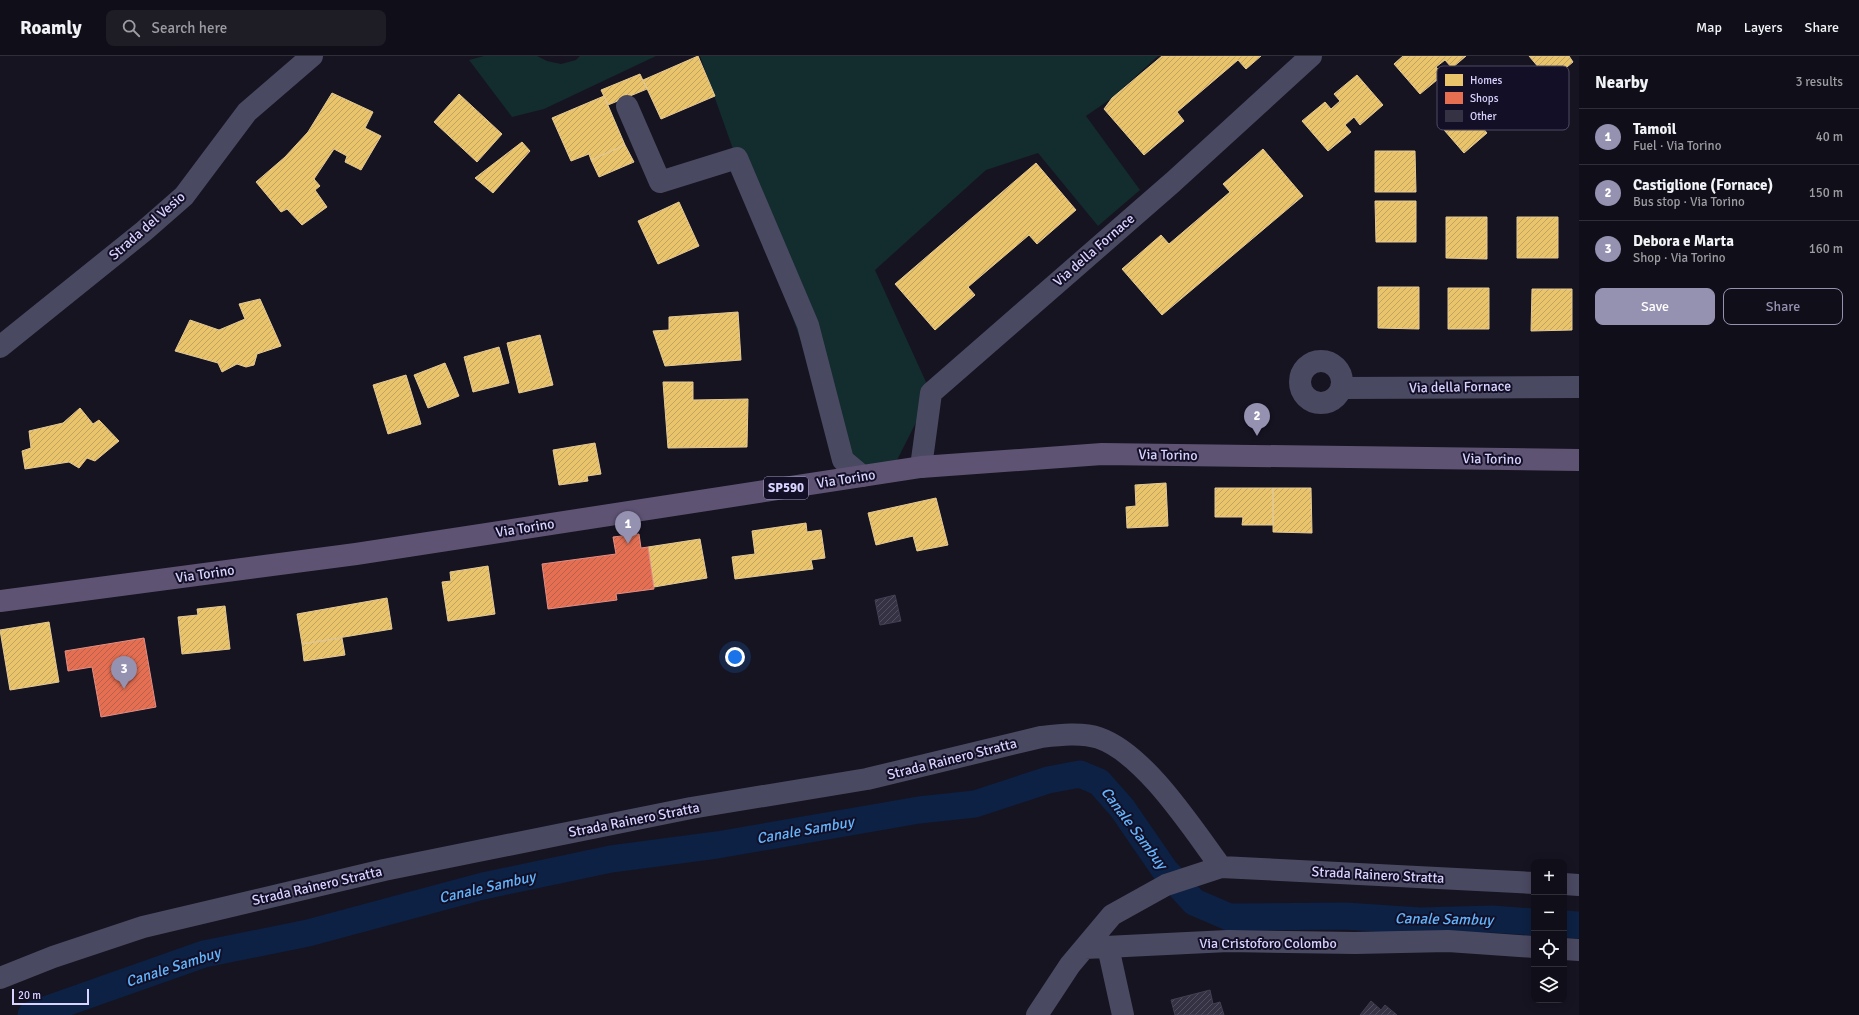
<!DOCTYPE html>
<html lang="en">
<head>
<meta charset="utf-8">
<style>
  :root { --surface:#100f19; --page:#1e1d26; --text:#f1f3f6; --muted:#9c9ca2; --line:#302f38; --accent:#9591b1 }
  body { margin:0; font-family:Signika,sans-serif; background:var(--page); color:var(--text) }
  .controls { position:absolute; right:12px; bottom:12px; display:grid; overflow:hidden; border-radius:8px; box-shadow:0 2px 10px #0003 }
  .controls button { width:36px; height:36px; display:grid; place-items:center; padding:0; border:0; border-bottom:1px solid var(--line); background:var(--surface); color:var(--text); font:20px sans-serif }
  .scale { position:absolute; left:12px; bottom:10px; width:77px; box-sizing:border-box; padding-left:4px; border:2px solid #d9d4ff; border-top:0; font-size:11px; line-height:14px; white-space:nowrap; color:#d9d4ff; -webkit-text-stroke:3px #130f26; paint-order:stroke }
  .you { position:absolute; left:735px; top:601px; width:14px; height:14px; margin:-10px; border:3px solid #fff; border-radius:50%; background:#1a73e8; box-shadow:0 0 0 6px #1a73e833 }
  .badge { display:grid; place-items:center; width:26px; height:26px; border-radius:50%; background:var(--accent); color:#fff; font-size:13px; font-weight:700 }
  .pin { position:absolute; translate:-50% -33px; filter:drop-shadow(0 1px 2px #0008) }
  .pin::after { content:''; position:absolute; top:21px; width:14px; height:12px; background:inherit; clip-path:polygon(0 0,100% 0,50% 100%) }
  .list { margin:0; padding:0; list-style:none }
  h2 { display:flex; justify-content:space-between; align-items:center; height:52px; margin:0; padding:0 16px; font-size:17px }
  h2 small { font-size:13px; font-weight:400; color:var(--muted) }
  .list li { display:grid; grid-template-columns:26px 1fr auto; gap:12px; align-items:center; box-sizing:border-box; height:56px; padding:0 16px; border-top:1px solid var(--line) }
  .list b { display:block; font-size:15px; white-space:nowrap }
  .list p { margin:0; font-size:13px; white-space:nowrap; color:var(--muted) }
  .list em { font-size:13px; font-style:normal; color:var(--muted) }
  .actions { display:flex; gap:8px; padding:12px 16px }
  .actions a { flex:1; padding:9px 0; border:1px solid var(--accent); border-radius:8px; text-align:center; font-size:14px; color:var(--accent) }
  .actions .main { background:var(--accent); color:#fff }
  .icon { flex:none; width:22px; height:22px; fill:none; stroke:currentColor; stroke-width:2; stroke-linecap:round; stroke-linejoin:round }
  .map { position:relative; flex:none; width:1579px; height:959px; overflow:hidden }
  header { display:flex; align-items:center; gap:24px; box-sizing:border-box; height:56px; padding:0 20px; background:var(--surface); border-bottom:1px solid var(--line) }
  header strong { font-size:19px }
  nav { display:flex; gap:22px; margin-inline-start:auto; font-size:14px }
  .search { width:280px; height:36px; background:var(--page); display:flex; align-items:center; gap:10px; box-sizing:border-box; padding:0 14px; border-radius:8px; color:var(--muted); font-size:15px }
  main { display:flex }
  aside { flex:1; background:var(--surface) }
  .map>svg:first-child { display:block }
  .park { fill:#132c2d }
  .homes { fill:url(#homes-hatch); stroke:#e4c997 }
  .shops { fill:url(#shops-hatch); stroke:#e38d85 }
  .lines { fill:none; stroke-linecap:round; stroke-linejoin:round }
  .canal { stroke:#0d2144; stroke-width:27 }
  .building { fill:url(#building-hatch); stroke:#433f54 }
  .minor { stroke:#4a4962; stroke-width:22 }
  .primary { stroke:#5e5373; stroke-width:22 }
  .labels { text-anchor:middle; dominant-baseline:central; stroke-width:4; stroke-linejoin:round; paint-order:stroke }
  .shield { fill:#130f26; stroke:#9e99be; stroke-width:1 }
  .shield-label { font-size:13px; font-weight:bold; fill:#d9d4ff }
  .street-label { font-size:14px; fill:#d9d4ff; stroke:#130f26 }
  .water-label { font-size:15px; font-style:italic; fill:#62b6ff; stroke:#130f26 }
  .key { fill:#130f26; stroke:#4e4a67; stroke-width:1 }
  .key-label { font-size:11px; fill:#d9d4ff }
</style>
</head>
<body>
<header>
<strong>Roamly</strong>
<div class="search"><svg class="icon" aria-label="search" viewBox="0 0 24 24"><circle cx="10" cy="10" r="6"/><path d="M15 15l6 6"/></svg>Search here</div>
<nav><a>Map</a><a>Layers</a><a>Share</a></nav>
</header>
<main>
<div class="map">
<svg width="1579" height="959" viewBox="0 0 1579 959">
  <defs>
    <pattern id="homes-hatch" width="6" height="6" patternUnits="userSpaceOnUse"><rect width="6" height="6" fill="#e9c46a"/><path d="M-1 1l2-2M0 6l6-6M5 7l2-2" fill="none" stroke="#bfa362"/></pattern>
    <pattern id="shops-hatch" width="6" height="6" patternUnits="userSpaceOnUse"><rect width="6" height="6" fill="#e76f51"/><path d="M-1 1l2-2M0 6l6-6M5 7l2-2" fill="none" stroke="#b56150"/></pattern>
    <pattern id="building-hatch" width="6" height="6" patternUnits="userSpaceOnUse"><rect width="6" height="6" fill="#343243"/><path d="M-1 1l2-2M0 6l6-6M5 7l2-2" fill="none" stroke="#514f5f"/></pattern>
  </defs>
  <rect width="100%" height="100%" fill="#161421"/>
  <path class="park" d="M484,0H537L547,5L561,8L576,4L580,0H656L544,53L512,61L469,4Z
    M700,0H1158L1112,42L1086,60L1140,134L1098,170L1038,97L986,114L875,214L931,337L891,416L843,404Z"/>
  <path class="homes" d="M698,0L715,40L661,63L643,24Z
    M1162,0H1261L1246,13L1238,4L1177,56L1184,65L1144,99L1104,53L1112,42Z
    M1403,0H1466L1452,12L1445,4L1436,11L1443,19L1420,38L1394,8Z
    M1529,0H1569L1573,6L1550,25Z
    M640,18L647,33L608,49L601,34Z
    M1357,19L1383,49L1360,69L1354,61L1345,69L1351,76L1328,95L1302,65L1325,46L1331,53L1340,45L1334,38Z
    M1492,20L1519,50L1496,70L1489,62L1481,70L1487,77L1464,97L1438,67L1460,47L1467,55L1476,47L1470,39Z
    M332,37L373,56L365,72L381,80L361,114L345,106L347,100L334,93L314,123L320,130L315,134L327,151L302,169L287,153L281,156L256,126L285,101L308,76Z
    M459,38L502,78L477,106L434,66Z
    M604,40L625,89L591,104L589,98L571,105L552,62Z
    M522,86L530,95L493,137L475,122Z
    M625,89L634,106L599,121L591,104Z
    M1263,93L1303,140L1162,259L1122,213L1161,179L1169,188L1230,136L1223,128Z
    M1375,95H1415L1416,136H1375Z
    M1036,107L1076,154L1037,188L1029,179L968,231L975,239L935,274L895,228Z
    M1375,145H1416V186H1376Z
    M679,146L699,190L658,208L638,165Z
    M1446,161H1487V203L1446,202Z
    M1517,161H1558V202H1517Z
    M1378,231H1419V273L1378,272Z
    M1448,232H1489V273H1448Z
    M1532,233H1572V274L1531,275Z
    M260,243L281,290L257,298L254,309L246,311L237,308L222,316L218,307L175,295L190,264L219,274L245,263L239,248Z
    M738,256L741,304L665,310L653,275L669,274V261Z
    M540,279L553,329L519,337L507,287Z
    M499,291L509,327L473,336L464,301Z
    M445,307L459,340L428,352L414,319Z
    M406,319L421,368L388,378L373,329Z
    M663,326H693V344L748,343L747,391L668,392Z
    M80,352L93,368L99,364L119,385L95,405L87,402L79,412L69,406L25,413L22,395L31,392L29,375L63,367Z
    M595,387L601,418L587,420L588,425L559,429L553,394Z
    M1166,427L1168,470L1127,472L1126,451L1136,450L1135,429Z
    M1215,432H1273V469H1242L1243,461H1215Z
    M1273,432H1311L1312,477L1273,476Z
    M936,442L948,489L917,495L913,480L876,489L868,457Z
    M806,467L807,476L821,474L825,502L811,504L813,513L735,523L732,501L755,498L752,475Z
    M700,483L707,522L654,531L648,491Z
    M488,510L495,558L448,565L442,526L451,525L450,516Z
    M387,542L392,573L302,588L297,558Z
    M225,550L230,593L182,598L178,561L198,559L197,553Z
    M49,566L59,626L10,634L0,574Z
    M342,582L345,599L304,605L302,588Z"/>
  <path class="shops" d="M639,478L641,492L648,491L654,533L616,538L617,544L548,553L542,508L616,498L613,481Z
    M144,582L156,651L101,661L92,611L68,615L65,595Z"/>
  <g class="lines">
    <path class="canal" d="M1564,868L1579,869
      M31,959L204,898L308,877L483,830L611,803L717,789L919,754L975,748L1048,724L1080,718L1099,726L1122,752L1164,813L1194,846L1229,861L1345,860L1420,865L1492,863L1534,866"/>
  </g>
  <path class="building" d="M895,539L901,565L880,569L875,544Z
    M1210,934L1213,948L1220,946L1224,959H1175L1171,944Z
    M1371,945L1381,954L1385,949L1397,959H1360Z"/>
  <g class="lines">
    <path class="minor" d="M627,50L660,126L737,102L808,269L843,404L862,420
      M0,291L144,175L184,140L247,56L312,0
      M1300 326a21 21 0 1 1 42 0a21 21 0 1 1-42 0Z
      M1342,332L1579,331
      M921,411L931,337L1173,126L1311,0
      M1564,828L1579,829
      M1108,891L1123,959
      M1085,892L1228,885L1355,887L1448,885L1534,891
      M1564,893L1579,894
      M0,922L53,901L143,871L384,814L691,752L867,723L1041,681C1058,679 1082,676 1099,682C1145,698 1192,772 1221,811
      M1037,959L1070,909L1112,859L1166,829L1221,811L1534,827"/>
    <path class="primary" d="M0,545L356,498L921,411L1102,398L1579,404"/>
  </g>
  <g class="labels">
    <rect class="shield" x="764" y="421" width="44" height="22" rx="3"/>
    <g class="shield-label">
      <text x="786" y="432">SP590</text>
    </g>
    <g class="street-label">
      <text transform="translate(147 170) rotate(-41)">Strada del Vesio</text>
      <text transform="translate(1094 194) rotate(-41)">Via della Fornace</text>
      <text transform="translate(1460 331) rotate(-1)">Via della Fornace</text>
      <text transform="translate(1168 399) rotate(1)">Via Torino</text>
      <text transform="translate(1492 403) rotate(1)">Via Torino</text>
      <text transform="translate(846 423) rotate(-9)">Via Torino</text>
      <text transform="translate(525 472) rotate(-9)">Via Torino</text>
      <text transform="translate(205 518) rotate(-8)">Via Torino</text>
      <text transform="translate(952 703) rotate(-14)">Strada Rainero Stratta</text>
      <text transform="translate(634 764) rotate(-11)">Strada Rainero Stratta</text>
      <text transform="translate(1378 819) rotate(3)">Strada Rainero Stratta</text>
      <text transform="translate(317 830) rotate(-13)">Strada Rainero Stratta</text>
      <text x="1268" y="887">Via Cristoforo Colombo</text>
    </g>
    <g class="water-label">
      <text transform="translate(1134 772) rotate(53)">Canale Sambuy</text>
      <text transform="translate(805 774) rotate(-10)">Canale Sambuy</text>
      <text transform="translate(487 831) rotate(-13)">Canale Sambuy</text>
      <text transform="translate(1444 863) rotate(1)">Canale Sambuy</text>
      <text transform="translate(173 911) rotate(-18)">Canale Sambuy</text>
    </g>
  </g>
  <rect x="1437" y="10" width="132" height="64" rx="6" class="key"/>
  <rect x="1445" y="18" width="18" height="12" fill="#e9c46a"/>
  <rect x="1445" y="36" width="18" height="12" fill="#e76f51"/>
  <rect x="1445" y="54" width="18" height="12" fill="#343243"/>
  <g class="key-label">
    <text x="1470" y="28">Homes</text>
    <text x="1470" y="46">Shops</text>
    <text x="1470" y="64">Other</text>
  </g>
</svg>
<div class="controls">
<button>+</button>
<button>−</button>
<button><svg class="icon" aria-label="locate" viewBox="0 0 24 24"><circle cx="12" cy="12" r="6"/><path d="M12 2v4M12 18v4M2 12h4M18 12h4"/></svg></button>
<button><svg class="icon" aria-label="layers" viewBox="0 0 24 24"><path d="M12 4l9 5-9 5-9-5zM3 14l9 5 9-5"/></svg></button>
</div>
<div class="scale">20 m</div>
<div class="you"></div>
<div class="pin badge" style="left:628px;top:488px">1</div>
<div class="pin badge" style="left:1257px;top:380px">2</div>
<div class="pin badge" style="left:124px;top:633px">3</div>
</div>
<aside>
<h2>Nearby<small>3 results</small></h2>
<ul class="list">
<li><span class="badge">1</span><div><b>Tamoil</b><p>Fuel · Via Torino</p></div><em>40 m</em></li>
<li><span class="badge">2</span><div><b>Castiglione (Fornace)</b><p>Bus stop · Via Torino</p></div><em>150 m</em></li>
<li><span class="badge">3</span><div><b>Debora e Marta</b><p>Shop · Via Torino</p></div><em>160 m</em></li>
</ul>
<div class="actions"><a class="main">Save</a><a>Share</a></div>
</aside>
</main>
</body>
</html>
